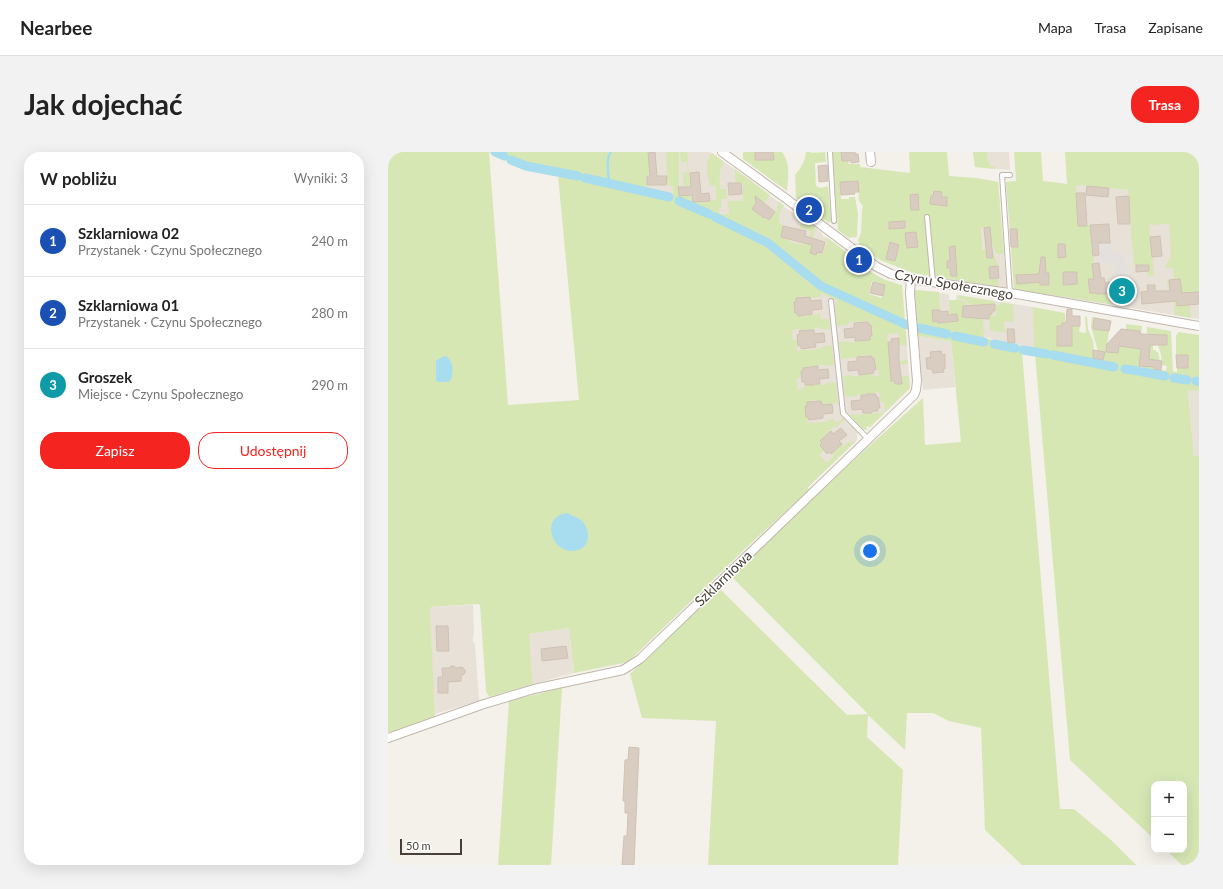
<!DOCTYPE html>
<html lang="pl">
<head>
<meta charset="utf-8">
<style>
  :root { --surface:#fff; --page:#f2f2f2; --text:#222; --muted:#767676; --line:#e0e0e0; --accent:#f42421 }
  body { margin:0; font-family:Lato,sans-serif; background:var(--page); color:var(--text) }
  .controls { position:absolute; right:12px; bottom:12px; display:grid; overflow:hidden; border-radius:8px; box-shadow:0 4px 16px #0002 }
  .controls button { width:36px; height:36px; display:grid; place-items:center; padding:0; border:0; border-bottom:1px solid var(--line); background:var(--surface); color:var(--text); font:20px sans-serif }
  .scale { position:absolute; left:12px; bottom:10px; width:62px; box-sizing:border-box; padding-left:4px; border:2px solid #484038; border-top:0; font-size:11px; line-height:14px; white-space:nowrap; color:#484038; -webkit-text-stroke:3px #fff; paint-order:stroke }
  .you { position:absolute; left:482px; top:399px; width:14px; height:14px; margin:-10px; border:3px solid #fff; border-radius:50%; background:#1a73e8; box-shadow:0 0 0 6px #1a73e833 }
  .badge { display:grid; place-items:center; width:26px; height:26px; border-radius:50%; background:var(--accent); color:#fff; font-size:13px; font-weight:700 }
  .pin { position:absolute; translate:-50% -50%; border:2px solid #fff; box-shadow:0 1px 4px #0006 }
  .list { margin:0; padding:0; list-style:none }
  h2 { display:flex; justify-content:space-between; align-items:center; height:52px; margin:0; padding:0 16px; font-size:17px }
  h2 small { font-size:13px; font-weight:400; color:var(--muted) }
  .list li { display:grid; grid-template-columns:26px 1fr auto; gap:12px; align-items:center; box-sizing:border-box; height:72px; padding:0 16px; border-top:1px solid var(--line) }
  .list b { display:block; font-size:15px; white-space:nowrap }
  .list p { margin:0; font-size:13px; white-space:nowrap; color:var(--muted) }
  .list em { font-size:13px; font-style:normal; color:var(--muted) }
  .actions { display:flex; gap:8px; padding:12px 16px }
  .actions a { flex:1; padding:9px 0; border:1px solid var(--accent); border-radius:16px; text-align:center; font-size:14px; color:var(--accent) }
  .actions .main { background:var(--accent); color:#fff }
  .map { position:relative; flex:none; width:811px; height:713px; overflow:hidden; border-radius:16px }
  header { display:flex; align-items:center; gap:24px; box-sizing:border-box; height:56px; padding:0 20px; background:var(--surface); border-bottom:1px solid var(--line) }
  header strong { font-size:19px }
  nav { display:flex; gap:22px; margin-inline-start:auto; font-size:14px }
  .intro { display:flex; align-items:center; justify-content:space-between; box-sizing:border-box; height:96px; padding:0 24px }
  h1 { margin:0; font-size:28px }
  .button { padding:10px 18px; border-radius:16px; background:var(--accent); color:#fff; font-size:14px; font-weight:700 }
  main { display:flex; gap:24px; padding:0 24px }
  aside { flex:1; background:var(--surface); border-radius:16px; box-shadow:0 4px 16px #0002 }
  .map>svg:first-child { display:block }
  .residential { fill:#e8e1d8 }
  .green { fill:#d7e7b4; fill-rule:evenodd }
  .parking { fill:#e3e0de }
  .water { fill:#a8dcef }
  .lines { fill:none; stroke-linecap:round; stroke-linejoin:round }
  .stream { stroke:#a8dcef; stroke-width:2.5 }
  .canal { stroke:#a8dcef; stroke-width:9 }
  .building { fill:#d9cdc2; stroke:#d0c1b3 }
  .service-casing { stroke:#c0b6ac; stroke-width:6 }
  .minor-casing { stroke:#c0b6ac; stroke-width:10 }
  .service { stroke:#fff; stroke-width:4 }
  .minor { stroke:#fff; stroke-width:8 }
  .labels { text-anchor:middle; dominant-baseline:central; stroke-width:3; stroke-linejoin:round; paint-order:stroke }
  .street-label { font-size:14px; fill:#484038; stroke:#fff }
</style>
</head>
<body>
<header>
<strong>Nearbee</strong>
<nav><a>Mapa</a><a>Trasa</a><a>Zapisane</a></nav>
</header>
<div class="intro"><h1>Jak dojechać</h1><a class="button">Trasa</a></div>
<main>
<aside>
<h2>W pobliżu<small>Wyniki: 3</small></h2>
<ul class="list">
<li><span class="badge" style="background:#1a4fb4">1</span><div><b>Szklarniowa 02</b><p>Przystanek · Czynu Społecznego</p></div><em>240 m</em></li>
<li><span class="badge" style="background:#1a4fb4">2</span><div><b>Szklarniowa 01</b><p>Przystanek · Czynu Społecznego</p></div><em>280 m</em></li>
<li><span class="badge" style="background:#0f9aa8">3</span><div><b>Groszek</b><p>Miejsce · Czynu Społecznego</p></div><em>290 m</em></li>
</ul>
<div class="actions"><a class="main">Zapisz</a><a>Udostępnij</a></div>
</aside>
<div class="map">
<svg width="811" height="713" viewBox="0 0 811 713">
  <rect width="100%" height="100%" fill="#f4f0ea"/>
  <path class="residential" d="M224,0H322L358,25L399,57L424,73L434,81V83L438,86H440L447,92H448L441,131L305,50L258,34Z
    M585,0H621L622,18L587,15Z
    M588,26L610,30L619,136L599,132Z
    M649,29L811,45V167L626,137L618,30Z
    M397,114L516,180L518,183L522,236L482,275L480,274L478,276L480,278L474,277L469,282V288L420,335Z
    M527,138L561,142V148H568L569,143L645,155L647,196L530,171Z
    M530,184L563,189L567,235L535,238Z
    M804,237L811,239V304H806L800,238Z
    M85,453L86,482L85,484V490L87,492L91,549L46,562L42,455Z
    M181,476L186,521L145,532L140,482Z"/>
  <path class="green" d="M0,0H260L262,19L259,24L258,34L285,43V34L278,33L279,19L278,0H291V44L302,43L296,35L295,21L300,20L299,10H293L292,0H299L304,49L305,50L328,48V35L322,33C319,24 317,8 324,1L336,10C330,19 332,27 332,37H338L339,47H333V56H331V62H341L340,49H355V31L347,32V17L382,43L376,51L371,47L369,48L364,57L376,66L377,65L381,68L389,59L390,49L396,54C390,59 391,65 392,72L396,73L393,85L402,88V90L415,93L417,88L420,89L423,79L412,76L413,70L410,69L411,65L427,75L423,98L425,99V102L428,103L429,100L435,102L439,89L437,88L438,86H440L443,89L448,92L483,120L497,128L514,133L519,193H511L510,181L499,182L502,210L520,208V212L502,214L503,229H507V232H514V224H521L522,236L482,275L480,274L478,276L480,278L474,277L462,263L467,262L471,263L480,261V262H485L488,260L489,261H495L497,259L496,250H491L490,246L493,245L490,239L487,240V242H482V241L474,243L469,242V244L457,245L455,224L463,223L466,225L471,224V223L476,222V223L485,221L486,225L491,224L490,216L487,217L486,207H484V204L474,203V205L453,207L451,190L460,189L464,191L467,190V189H477L482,184H484L483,173H481L480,170L475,171V169L462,170L459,173L449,174L447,152L450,149L433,141V145L423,146L422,145H417V144L408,146V149L406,150L407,161H409L410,164L415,163V165L424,162L428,164L432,161L433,167H441L442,177H433L432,175L426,176V178H421L420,177L412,179V177L404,178L405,189L410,188V193L408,194L410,200L414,198H424L434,196L436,194L444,193L446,213L437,214L433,212L430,214H420V215L415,216V219H413L414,225L409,226L410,238L417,235V233H426V232C431,232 433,233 438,233V231L448,230L450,251L434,253L433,249H428V248L419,250V254H417L418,265H420L421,268H419V271L439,270V268L445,267L449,271L455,266L456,268L448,276L446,274L432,289L434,291L432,293L437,298L431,303L439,311L446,304L444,301L451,297L450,296L454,292L456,294L459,291L467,289H468L420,335L421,338L359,395L240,510L186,521L181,476L141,482L145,532L101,545L98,539L92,453L90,452L42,455L47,566L0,581ZM101,0L135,17L170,23L191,248L120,253ZM484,129L497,133L494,146L481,142Z
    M355,0H367L368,8H385V0H394C403,12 400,25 399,39L355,7Z
    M418,0H423V1L437,0L438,10L427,11L428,34L433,36L440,34L443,68L441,71L408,46L407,23C413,16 417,9 418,0Z
    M444,0H453L454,9H460L461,12H472V15L522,21L521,0H559L561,24L588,26L610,30L616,102H608L603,86L602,75L593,76L595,98L604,97L610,114L601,115L602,127H610L611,135L525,121L492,108L472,94L470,88L473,81L474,59L475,54L471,49L470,29L452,30L453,47H461V45H467L470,62L469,84L467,86L466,85L461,86L450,78Z
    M585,0H599C600,7 599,14 607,15V17L587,15Z
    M626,0H653L655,29L679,32L677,0H811V140H801L803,166L787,163L785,136H780L779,128L786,127L785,116H778L777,115L783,105L781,72L761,73L766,124L760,125L759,119H761V113L746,114L740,38L688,33L690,74L703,73L706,112H704L713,126L700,127L702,141H709L710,142L722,141V152L626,137L623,95L630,94L629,77H622L618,30L628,29ZM657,105L658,121L661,122V133H653L652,106Z
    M527,138L551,140L552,158L544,159L545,169H550V171L562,170L561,148H568L569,147L579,151V154H575L574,165L584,166L585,153L581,152V151L569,145V143L606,149L607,152L595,153L600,162H604L605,165L608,164V153H612V150L625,152L626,170L616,169L617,181L602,178L601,167H595L596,186L646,196L645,155L677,161V181L684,182V174H692L691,180L698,181L697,164L699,165L700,177L705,189L706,198H705V206L715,208L717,200L710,199L703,175L704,165L723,168L706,166L705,177L721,179L718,200L730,201L731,191L735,194L750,197L752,179L738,177V172L754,174L752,197L758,198V193H765V198H768V200H770L772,209L767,208L766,216L778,219L779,214L774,213L773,203L770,193H779V183L759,182V175L783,179L785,220H789V216L800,215V203H788V183H789L790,180L811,183V239L800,238L806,304H811V713H794L778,698H796V632H766V687L682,608L647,202L634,200L672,657H686L723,688L748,713H634L597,678L593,576L561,569L545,561H519L517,598L480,563L479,585L515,618L510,713H320L328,569L254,566L242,522L331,436L459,563L480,562L343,424C406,363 469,304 535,246L537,293L573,290L563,189L530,184Z
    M174,536L163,713H110L121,549Z"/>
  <path class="parking" d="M725,91V101L737,100L739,128L727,129L726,110L713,111L711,92Z"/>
  <path class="water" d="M58,204C66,210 66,221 62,229L60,230H50L48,228V209L54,205Z
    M179,361C183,363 189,365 193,368C202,376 204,394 190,398C165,406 150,365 179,361Z"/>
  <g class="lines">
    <path class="stream" d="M221,31C221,22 217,8 223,0"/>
    <path class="canal" d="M107,0L116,4
      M123,8L138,14L190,24
      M197,26L281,45
      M291,49L321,62
      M327,65L380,91L433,134L519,173
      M531,176L559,182
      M567,184L596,190
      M606,192L627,196
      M635,198L659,202
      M665,203L726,215
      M737,217L750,219
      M755,220L777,224
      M786,226L799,228
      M808,229L811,230"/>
  </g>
  <path class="building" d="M267,0L269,24H279L278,33H259V24H262L260,1Z
    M367,0H385L386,8H367Z
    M453,0H467V2H470L471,10L463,11V9H454Z
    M439,13L440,29L431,30L430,14Z
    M311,20L313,42L321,41L322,49L305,50L304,43L291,44L290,35H303L302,21Z
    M470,29L471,40H466L467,42L453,43L452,30Z
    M340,31H353L354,42L341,43Z
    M699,34L721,36L720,45L698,43Z
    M546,39L554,40L553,45H559V54L542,52L543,44H545Z
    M688,41H697L699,74H690Z
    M530,42L531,58H523L522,43Z
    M367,44L387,60L381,68L377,65L376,66L364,57L368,51Z
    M741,44L742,72H730L728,45Z
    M517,69V76L501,77V70Z
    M721,72L722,91H710L711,103L705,104L702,73Z
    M395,74L418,79L417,84L437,90L434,101L429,100L428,103L422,101L424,93L393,85Z
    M602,75L605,106H599L596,76Z
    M622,77H629L630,95H623Z
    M528,80L530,95L519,96L517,81Z
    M772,84L774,104L764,105L762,85Z
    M502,90L511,93L507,109L498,107Z
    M670,92H677L678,105L670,106Z
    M567,94L569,124H563L562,116H559V109H562L561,95Z
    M653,105H657L658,121H661V133H652V130L629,132L628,123L651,122Z
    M711,111L713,126H716L717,131L721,130L722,135L740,133L741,145L729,146L728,141L709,142V141H702L700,127H706L704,112Z
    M748,113H761V119L748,120Z
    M610,114L611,126L602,127L601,115Z
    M675,120H689V132L675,133Z
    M792,127L794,141L811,140V152L789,154V149L754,152L753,140L760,139L759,133H767V139H782L781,128Z
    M485,130L497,133L495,144L482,141Z
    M422,145L423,149L433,148L434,157L424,158V162L410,164L409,161H407L406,150L408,149V146Z
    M607,152V159H604V162H601V167L574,165L575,154Z
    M679,157H684V164H692V174H684V194H669V174H674V171H678Z
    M544,158H552V160L560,159V163L569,162L570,169L550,171V169L545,170Z
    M706,166L723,169L721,179L705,177Z
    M480,170L481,173H483L484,184H482V188L467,189V185L457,186L456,177L466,176V171Z
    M619,177H626L627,190L620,191Z
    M733,177L752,179V182L779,183V193H762L761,207L774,209L773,218L766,217V215L751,214L753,197L731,194L730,201L718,200L719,192Z
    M421,178H426V182L436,181L437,190L427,191L428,195L413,197V194H410L409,183L412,182L411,179Z
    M511,186V209L514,232H507V229H503L500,190H504L503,187Z
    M705,198L717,200L715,208L705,206Z
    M553,199L554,203L557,202V217H555L556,220L545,221L544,217H539L538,206L543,205L542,200Z
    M788,203H800V216H789Z
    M484,204V207L486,206L488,218H485L486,221L471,223L470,218L460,219V210L469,209V205Z
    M430,214V218L440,217L441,226L431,227L432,232H426V233H417V230H414L413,219H415V216Z
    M478,242H488V245H490L492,256H489L490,259H484V261H475L474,257L464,258L463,249L473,248V243H478Z
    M433,249L434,253L444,252L445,261L435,262V266L421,268L420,265H418L417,254H419V250Z
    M453,276L459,283L451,289L454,292L443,302L441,300L439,302L432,293L434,291L432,289L443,279L445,282Z
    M48,474H60L61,499H49Z
    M178,494L180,506L154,509L153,497Z
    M63,514H66L68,516L74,515L77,518V521L75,523H73V529L60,530V541H50V525H55L54,516H62Z
    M241,595L251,596L246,713H234L236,684H239L240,661H237V649H235L237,608H240Z"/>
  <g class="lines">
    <g class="service-casing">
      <path id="service" d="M442,0L446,69
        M539,65L545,130
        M622,141L614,23H622
        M443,149L455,261L480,287"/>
    </g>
    <g class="minor-casing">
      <path id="minor" d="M334,0L400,48L489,115L503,122L523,127L628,142L811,174
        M482,0L483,10
        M0,586L96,552L146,537L235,518L252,507L526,243L528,238L529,229L522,141L523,127"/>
    </g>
    <use href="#service" class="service"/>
    <use href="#minor" class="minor"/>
  </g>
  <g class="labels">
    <g class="street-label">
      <text transform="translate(566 132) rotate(10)">Czynu Społecznego</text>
      <text transform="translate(335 426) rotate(-44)">Szklarniowa</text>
    </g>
  </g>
</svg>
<div class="controls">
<button>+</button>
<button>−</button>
</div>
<div class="scale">50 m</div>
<div class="you"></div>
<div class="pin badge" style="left:471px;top:108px;background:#1a4fb4">1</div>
<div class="pin badge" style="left:421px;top:58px;background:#1a4fb4">2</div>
<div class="pin badge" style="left:734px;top:139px;background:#0f9aa8">3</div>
</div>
</main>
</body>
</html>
